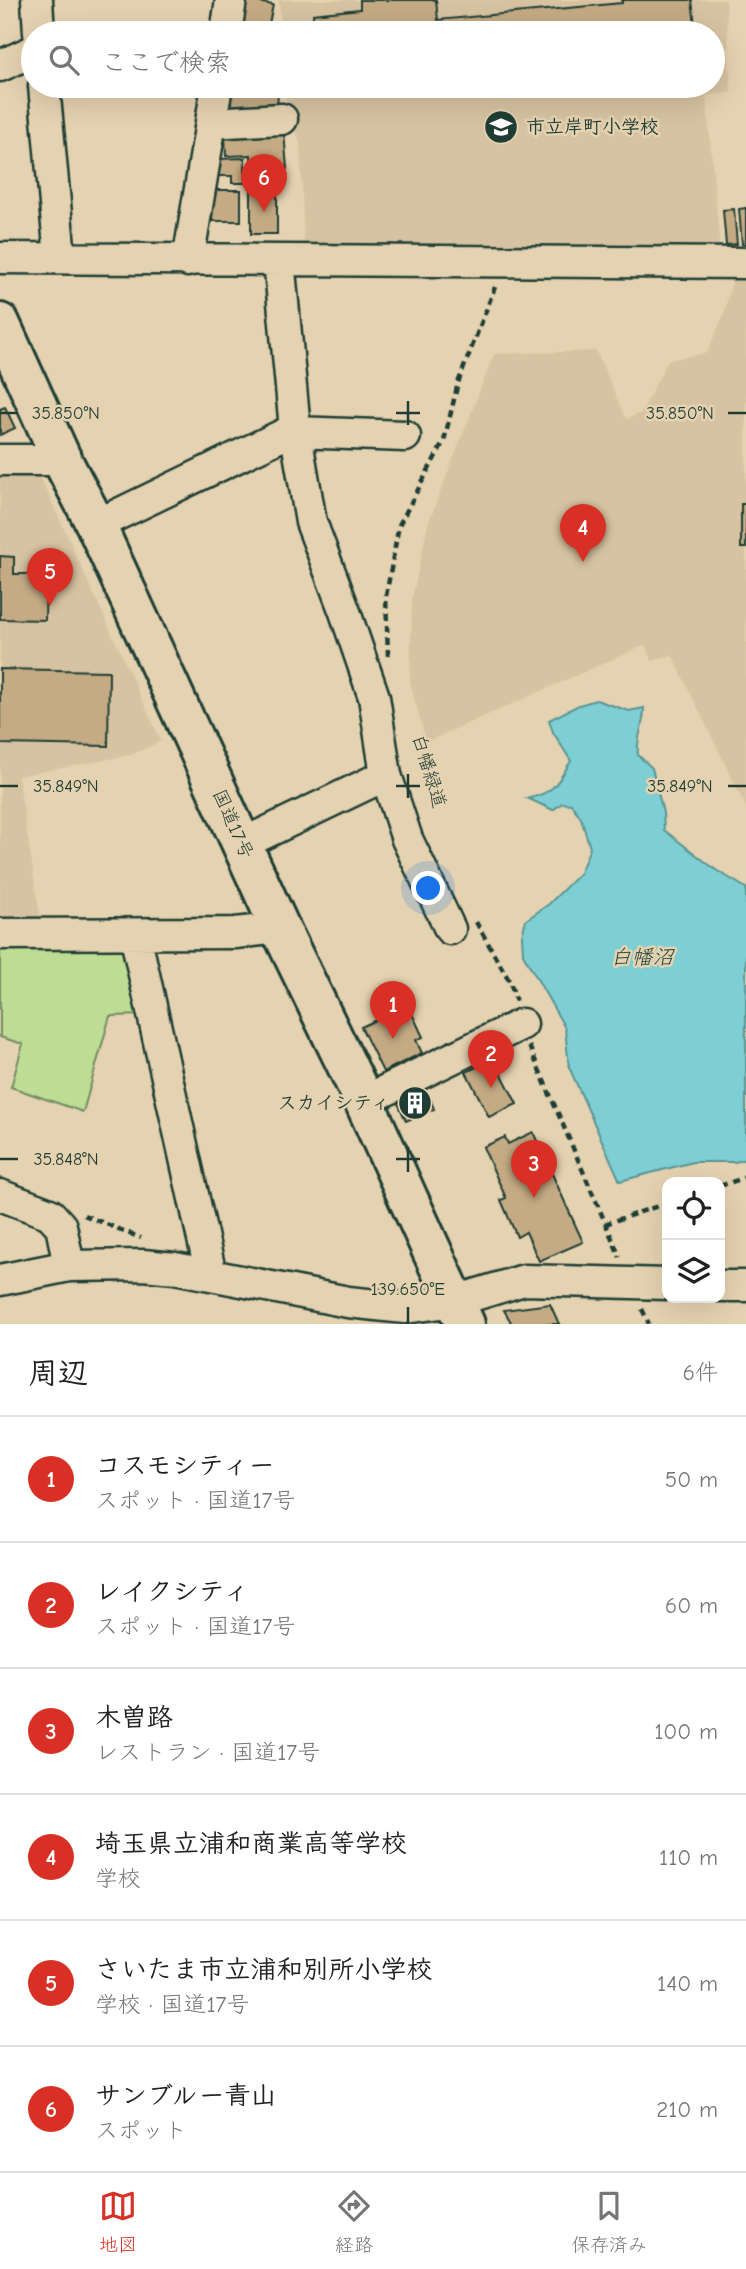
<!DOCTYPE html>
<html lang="ja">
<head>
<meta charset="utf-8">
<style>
  :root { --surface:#fff; --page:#f6f6f6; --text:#222; --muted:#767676; --line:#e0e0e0; --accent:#d93025 }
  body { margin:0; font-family:"Comic Neue","Klee One",sans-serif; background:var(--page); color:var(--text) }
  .controls { position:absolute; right:21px; bottom:21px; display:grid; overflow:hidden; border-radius:14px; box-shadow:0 7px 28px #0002 }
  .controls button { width:63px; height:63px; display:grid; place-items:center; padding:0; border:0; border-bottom:2px solid var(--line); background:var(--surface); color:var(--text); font:35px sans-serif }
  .you { position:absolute; left:429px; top:889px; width:24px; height:24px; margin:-18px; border:5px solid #fff; border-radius:50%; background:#1a73e8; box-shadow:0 0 0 10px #1a73e833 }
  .badge { display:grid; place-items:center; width:46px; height:46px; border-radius:50%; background:var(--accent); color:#fff; font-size:23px; font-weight:700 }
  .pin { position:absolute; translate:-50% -58px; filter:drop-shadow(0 2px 4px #0008) }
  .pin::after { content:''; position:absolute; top:37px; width:24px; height:21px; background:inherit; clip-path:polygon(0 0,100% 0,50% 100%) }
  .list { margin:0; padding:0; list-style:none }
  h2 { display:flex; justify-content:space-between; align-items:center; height:91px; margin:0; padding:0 28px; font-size:30px }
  h2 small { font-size:23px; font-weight:400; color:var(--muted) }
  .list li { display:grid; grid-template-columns:46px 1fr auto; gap:21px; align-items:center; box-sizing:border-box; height:126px; padding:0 28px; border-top:2px solid var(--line) }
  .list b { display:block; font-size:26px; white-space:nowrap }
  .list p { margin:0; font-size:23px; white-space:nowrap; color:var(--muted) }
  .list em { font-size:23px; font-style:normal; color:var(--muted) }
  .icon { flex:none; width:38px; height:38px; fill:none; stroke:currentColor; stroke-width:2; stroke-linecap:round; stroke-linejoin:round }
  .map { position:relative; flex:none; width:746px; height:1324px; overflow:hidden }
  .search { position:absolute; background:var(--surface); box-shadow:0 7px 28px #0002; left:21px; right:21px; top:21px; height:77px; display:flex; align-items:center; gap:18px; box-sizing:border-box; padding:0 24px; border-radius:38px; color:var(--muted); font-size:26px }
  .sheet { height:847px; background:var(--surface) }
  nav { display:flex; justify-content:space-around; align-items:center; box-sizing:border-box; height:98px; border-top:2px solid var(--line); background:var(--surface); font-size:19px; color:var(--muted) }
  nav a { display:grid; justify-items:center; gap:4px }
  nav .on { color:var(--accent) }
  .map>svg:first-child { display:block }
  .built { fill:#d7c3a1 }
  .green { fill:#bfdc94; stroke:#6f8c64; stroke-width:2 }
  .water { fill:#7ecfd4; stroke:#589594; stroke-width:2 }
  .building { fill:#c4ab84; stroke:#1f3d34; stroke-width:2 }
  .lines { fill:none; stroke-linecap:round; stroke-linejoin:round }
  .minor-casing { stroke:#1f3d34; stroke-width:35 }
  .highway-casing { stroke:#1f3d34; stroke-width:44 }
  .path { stroke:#1f3d34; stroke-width:4.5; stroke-dasharray:7 5; stroke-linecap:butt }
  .minor { stroke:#e5d2b0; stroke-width:30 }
  .highway { stroke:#e5d2b0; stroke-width:38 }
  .ticks { fill:none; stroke:#1f3d34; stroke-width:2.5 }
  .labels { text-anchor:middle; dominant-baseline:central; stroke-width:5; stroke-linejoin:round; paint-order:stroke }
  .poi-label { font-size:19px; font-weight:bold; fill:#1f3d34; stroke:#e5d2b0; text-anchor:start }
  .street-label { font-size:19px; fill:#1f3d34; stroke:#e5d2b0 }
  .water-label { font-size:21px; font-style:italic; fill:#24443c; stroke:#e5d2b0 }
  .ticks-label { font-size:18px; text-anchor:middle; fill:#1f3d34; stroke:#e5d2b0; stroke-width:5; stroke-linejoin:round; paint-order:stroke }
</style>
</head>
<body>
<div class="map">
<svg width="746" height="1324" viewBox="0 0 746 1324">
  <rect width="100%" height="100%" fill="#e5d2b0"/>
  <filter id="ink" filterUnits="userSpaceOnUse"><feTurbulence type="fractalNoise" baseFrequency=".0143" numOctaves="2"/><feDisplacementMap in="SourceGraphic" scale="14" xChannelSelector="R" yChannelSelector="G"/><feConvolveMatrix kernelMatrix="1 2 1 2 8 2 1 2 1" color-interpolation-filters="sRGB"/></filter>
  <g filter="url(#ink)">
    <path class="built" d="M279,0H726L731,93L706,95L720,249L304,245L300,142L287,112L285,86H713V33H281Z
      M735,268H746V807L672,655L652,661L645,645L426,742L410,682L412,599L428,524L494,354L596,351L626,419L641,413L668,360L707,353L724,314Z
      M0,471L38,472L161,741L131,755L18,776L41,922L0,925Z"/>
    <path class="green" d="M0,942L129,944L144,1015L110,1016L83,1112L11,1087L23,1044L0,1037Z"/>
    <path class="water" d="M596,700L629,711L644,708C644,727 636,736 638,755L652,768L663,813L664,830L716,870L746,888V1159L735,1162H693L620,1181L569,1067L565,1028L523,954L522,935L526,920L549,904L580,873L590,848L581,818L571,804L562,803L553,810L527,798C554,794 558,782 571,761L553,732L549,720L579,705Z"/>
    <path class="building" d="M246,0L273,5L267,33L240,32Z
      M360,0H436L438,20L622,3V0H692L696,33H314L313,14L360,9Z
      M230,92H278L277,111L230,110Z
      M284,131L287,169L252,171L251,155L226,156L225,136Z
      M245,158V183H232V176H218V159Z
      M213,190H241V221H212Z
      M251,190H277V234H251Z
      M746,208V244H742L739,209Z
      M734,209L737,244L726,245L723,210Z
      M5,407L15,428L0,435V409Z
      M741,504H746V548H741Z
      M0,556L14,557V574H46L45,620L0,619Z
      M0,669L109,671L108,746L0,744Z
      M408,1005L423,1037L416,1040L422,1053L383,1072L361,1027Z
      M494,1059L517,1104L489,1117L466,1072Z
      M419,1084L425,1097L429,1096L434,1109L406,1121L394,1094Z
      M533,1132L583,1242L539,1261L526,1232L517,1237L501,1200L506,1198L483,1147L505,1137L508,1144Z
      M550,1304L559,1324H512L504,1310Z"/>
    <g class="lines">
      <g class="minor-casing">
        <path id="minor" d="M37,0L39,33
          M226,33L231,0
          M0,66L33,51
          M44,86L60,257
          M211,123L282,119
          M0,258L746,263
          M279,260L295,429L311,522L345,612L374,697L386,775L407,839L450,929
          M188,261L217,86
          M295,432L405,436
          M0,460H62
          M96,525L295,429
          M242,844L386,775
          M0,934L235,933L280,928
          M135,934L211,1275
          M364,1101L522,1024
          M0,1195L50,1214L61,1226L69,1266
          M0,1280L69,1266L143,1265L175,1268L348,1302L405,1308L455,1301L524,1280L667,1284
          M720,1286H746"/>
      </g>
      <g class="highway-casing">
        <path id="highway" d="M0,323L62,460L96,525L280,928L364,1101L465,1324"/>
      </g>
      <path class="path" d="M388,656L386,596L399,525L444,441L458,383L495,287
        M476,922L510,982L516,1001
        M529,1046L620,1257
        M720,1186L746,1177
        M84,1215L141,1238
        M605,1224L667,1203
        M642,1309L649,1324"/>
      <use href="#minor" class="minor"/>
      <use href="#highway" class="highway"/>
    </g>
  </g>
  <path class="ticks" d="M408,401V425M0,413H18M396,413H420M728,413H746M408,774V798M0,786H18M396,786H420M728,786H746M408,1147V1172M0,1159H18M396,1159H420M408,1307V1324"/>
  <defs>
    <g id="school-disc" transform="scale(1.75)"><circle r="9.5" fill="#1f3d34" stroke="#e5d2b0"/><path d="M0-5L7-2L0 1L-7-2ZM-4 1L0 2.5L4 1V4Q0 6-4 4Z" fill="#fff"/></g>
    <g id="building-disc" transform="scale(1.75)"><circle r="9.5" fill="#1f3d34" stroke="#e5d2b0"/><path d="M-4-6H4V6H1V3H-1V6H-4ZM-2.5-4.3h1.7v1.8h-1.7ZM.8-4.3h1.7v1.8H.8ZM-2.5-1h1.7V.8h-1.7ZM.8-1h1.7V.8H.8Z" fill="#fff"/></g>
  </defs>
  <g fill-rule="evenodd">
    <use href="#school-disc" x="501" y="127"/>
    <use href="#building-disc" x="415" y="1103"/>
  </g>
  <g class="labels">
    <g class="poi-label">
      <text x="526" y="127">市立岸町小学校</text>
      <text x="390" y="1103" text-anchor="end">スカイシティ</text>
    </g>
    <g class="street-label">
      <text transform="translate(429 771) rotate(73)">白幡緑道</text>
      <text transform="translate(233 824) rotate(66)">国道17号</text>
    </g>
    <g class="water-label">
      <text x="642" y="957">白幡沼</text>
    </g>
  </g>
  <g class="ticks-label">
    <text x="66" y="419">35.850°N</text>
    <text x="680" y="419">35.850°N</text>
    <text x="66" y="792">35.849°N</text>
    <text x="680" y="792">35.849°N</text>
    <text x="66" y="1165">35.848°N</text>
    <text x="408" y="1295">139.650°E</text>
  </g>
</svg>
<div class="controls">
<button><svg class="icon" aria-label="locate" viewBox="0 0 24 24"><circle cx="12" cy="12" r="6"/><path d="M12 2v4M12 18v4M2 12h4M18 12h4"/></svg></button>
<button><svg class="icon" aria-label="layers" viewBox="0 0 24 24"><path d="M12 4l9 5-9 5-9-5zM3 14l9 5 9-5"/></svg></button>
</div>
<div class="you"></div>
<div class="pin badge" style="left:393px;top:1039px">1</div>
<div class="pin badge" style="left:491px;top:1088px">2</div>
<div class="pin badge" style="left:534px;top:1198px">3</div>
<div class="pin badge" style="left:583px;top:562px">4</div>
<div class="pin badge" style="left:50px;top:606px">5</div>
<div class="pin badge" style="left:264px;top:212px">6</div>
<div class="search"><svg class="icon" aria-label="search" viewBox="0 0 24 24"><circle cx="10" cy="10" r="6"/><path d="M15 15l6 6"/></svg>ここで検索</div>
</div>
<section class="sheet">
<h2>周辺<small>6件</small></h2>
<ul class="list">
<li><span class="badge">1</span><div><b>コスモシティー</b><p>スポット · 国道17号</p></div><em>50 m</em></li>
<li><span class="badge">2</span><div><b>レイクシティ</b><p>スポット · 国道17号</p></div><em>60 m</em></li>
<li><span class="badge">3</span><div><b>木曽路</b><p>レストラン · 国道17号</p></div><em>100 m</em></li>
<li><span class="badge">4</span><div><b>埼玉県立浦和商業高等学校</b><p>学校</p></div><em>110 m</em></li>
<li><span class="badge">5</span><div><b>さいたま市立浦和別所小学校</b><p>学校 · 国道17号</p></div><em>140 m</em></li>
<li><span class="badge">6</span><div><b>サンブルー青山</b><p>スポット</p></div><em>210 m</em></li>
</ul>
</section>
<nav>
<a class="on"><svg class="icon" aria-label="map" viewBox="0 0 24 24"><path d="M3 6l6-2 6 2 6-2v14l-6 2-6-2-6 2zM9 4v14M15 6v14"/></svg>地図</a>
<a><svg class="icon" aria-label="directions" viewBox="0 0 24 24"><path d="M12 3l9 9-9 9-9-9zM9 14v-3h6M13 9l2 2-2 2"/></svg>経路</a>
<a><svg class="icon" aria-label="saved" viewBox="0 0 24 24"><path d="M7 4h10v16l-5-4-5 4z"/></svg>保存済み</a>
</nav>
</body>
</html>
